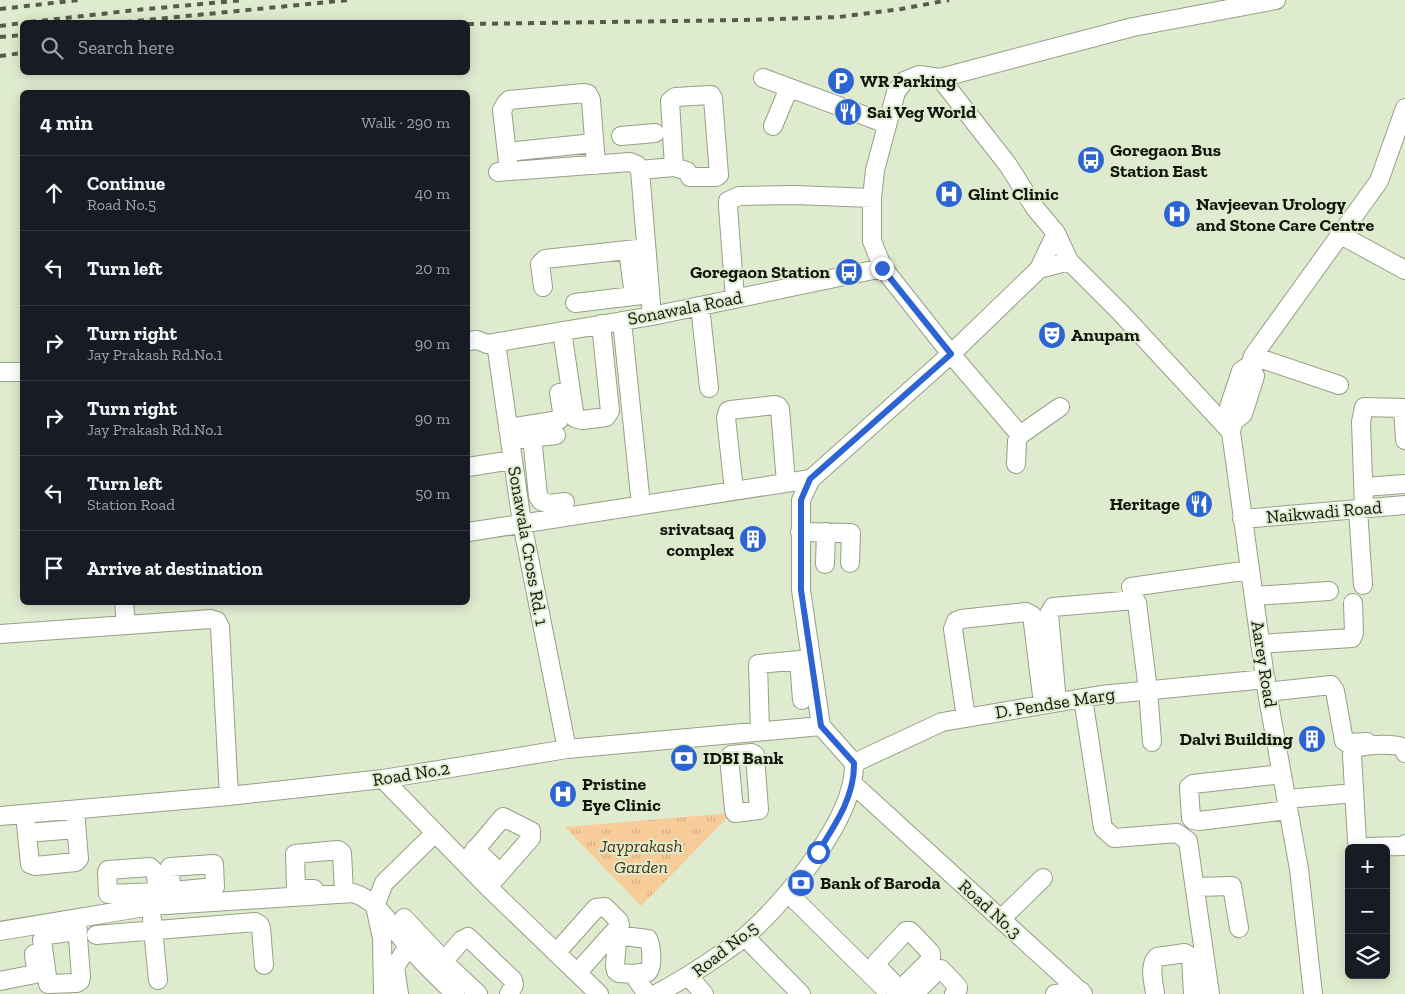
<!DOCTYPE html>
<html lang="en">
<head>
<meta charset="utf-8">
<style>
  :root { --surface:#171b24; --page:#242831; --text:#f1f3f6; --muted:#9ea1a6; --line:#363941 }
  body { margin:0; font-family:"Zilla Slab",serif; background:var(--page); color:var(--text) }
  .controls { position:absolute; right:15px; bottom:15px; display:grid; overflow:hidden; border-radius:8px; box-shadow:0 2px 12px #0003 }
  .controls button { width:45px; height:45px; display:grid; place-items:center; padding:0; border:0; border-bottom:1px solid var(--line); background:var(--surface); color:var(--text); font:25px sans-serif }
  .stop { position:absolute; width:15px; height:15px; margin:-11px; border:4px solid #2c65d3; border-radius:50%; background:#fff }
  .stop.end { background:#2c65d3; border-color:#fff; box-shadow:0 1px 5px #0008 }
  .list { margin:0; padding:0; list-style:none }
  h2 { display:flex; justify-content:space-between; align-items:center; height:65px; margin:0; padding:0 20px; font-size:21px }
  h2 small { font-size:16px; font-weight:400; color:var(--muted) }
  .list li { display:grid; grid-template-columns:32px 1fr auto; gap:15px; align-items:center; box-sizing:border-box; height:75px; padding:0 20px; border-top:1px solid var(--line) }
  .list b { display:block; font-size:19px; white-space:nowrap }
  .list p { margin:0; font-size:16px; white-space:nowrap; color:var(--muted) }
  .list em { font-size:16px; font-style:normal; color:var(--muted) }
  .icon { flex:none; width:28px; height:28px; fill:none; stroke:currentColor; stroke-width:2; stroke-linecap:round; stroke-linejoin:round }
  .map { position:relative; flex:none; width:1405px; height:994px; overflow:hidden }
  .search { position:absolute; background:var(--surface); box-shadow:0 2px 12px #0003; left:20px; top:20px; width:450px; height:55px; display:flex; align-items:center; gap:12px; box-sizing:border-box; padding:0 18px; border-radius:8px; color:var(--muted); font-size:19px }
  .panel { position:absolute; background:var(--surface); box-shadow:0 2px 12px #0003; left:20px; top:90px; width:450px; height:515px; border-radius:8px }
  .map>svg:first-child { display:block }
  .park { fill:url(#park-tufts) }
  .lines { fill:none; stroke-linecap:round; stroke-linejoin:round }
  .minor-casing { stroke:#95a085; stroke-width:20 }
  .minor { stroke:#fff; stroke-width:18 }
  .rail { stroke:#555c4c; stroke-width:4; stroke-dasharray:6 6; stroke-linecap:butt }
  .route { stroke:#2c65d3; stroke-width:6 }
  .labels { text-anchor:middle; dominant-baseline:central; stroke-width:4; stroke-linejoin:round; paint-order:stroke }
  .poi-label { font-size:18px; font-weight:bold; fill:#12160c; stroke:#dfebcf; text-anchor:start }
  .street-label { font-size:18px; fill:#12160c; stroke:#dfebcf }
  .park-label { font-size:18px; font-style:italic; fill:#4d320e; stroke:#dfebcf }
</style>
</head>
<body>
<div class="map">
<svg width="1405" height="994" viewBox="0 0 1405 994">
  <defs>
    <pattern id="park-tufts" width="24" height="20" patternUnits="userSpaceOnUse" patternTransform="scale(1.25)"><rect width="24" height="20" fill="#f8cc98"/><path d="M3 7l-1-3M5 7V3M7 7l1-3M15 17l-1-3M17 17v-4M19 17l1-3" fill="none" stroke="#d4ae82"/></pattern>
  </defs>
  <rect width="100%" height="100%" fill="#dfebcf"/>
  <path class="park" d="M732,813L641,906L565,827Z"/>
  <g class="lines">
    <g class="minor-casing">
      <path id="minor" d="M763,78L887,124
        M940,78L1133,27L1276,0
        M711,95L713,98L719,175L716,177H690L687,171L674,167L670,101L675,97Z
        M773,126L789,88
        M621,136L655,133
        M507,152L594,143
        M640,170L674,167
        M509,171L502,110L506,103L509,100L584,93L588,94L591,100L596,165
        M498,172L630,162L637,165L640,170L652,316
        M1339,234L1405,270
        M628,250L634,296
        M1069,261L1039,269L951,354L883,268L872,241V198L875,170L896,92L904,81L919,75L940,78L1008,165L1035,208L1056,233L1069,261L1122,314L1231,432
        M1039,269L1056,233
        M543,287L540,264L545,259L646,248
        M735,299L728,207V201L739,196L795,195L872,198
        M575,303L650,294
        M700,306L709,388
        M622,321L641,505
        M562,331L575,418L582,420L606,417L610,411L601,324
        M468,341L477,340L487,344L652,316L883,268
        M496,343L522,523L567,749
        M1253,356L1339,385
        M1250,365L1253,356L1379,181L1405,108
        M1250,365L1255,376L1243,414L1233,422L1229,407L1241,371Z
        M0,372H22
        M1233,422L1231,432L1267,692L1299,869L1313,994
        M508,428L559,420L562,411L559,393
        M532,437L538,496L541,501L549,504L565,502
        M522,439L556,435
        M1016,464L1017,441L1020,435L1060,407
        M468,467L512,460
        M1364,487L1405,484
        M734,491L726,418L728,411L731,410L775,405L778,406L780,409L786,483
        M1364,508L1361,422L1364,407L1403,408L1405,440
        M1358,509L1363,585
        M1242,519L1405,505
        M468,532L811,479
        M800,532L851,533L850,563
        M825,564L826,532
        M1131,587L1250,570
        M1254,596L1329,591
        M124,602L126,625
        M0,634L211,619L217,621L220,627L229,796
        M1260,644L1352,638L1354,633L1353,603
        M799,660L802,700
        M1267,692L1331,685L1335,691L1344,741L1347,743L1367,742
        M1083,698L1103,828L1114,838L1177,833L1188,841L1210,994
        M1057,702L1049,614L1053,607L1135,600L1137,603L1148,690L1152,742
        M966,718L953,629L956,621L961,619L1026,612L1032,615L1043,704
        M821,726L801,590V500L811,479L951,354L1020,435
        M821,726L854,763
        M760,731L758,664L811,659
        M752,753L755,755L759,810L735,813L734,810L729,757L731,755Z
        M1405,753L1404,748C1396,743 1361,744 1353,750L1352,755L1357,841C1360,846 1362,847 1368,847L1403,846L1405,844
        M854,763L942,722L1101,695L1266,679
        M1282,774L1193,784L1189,787L1191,818L1193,820L1199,821L1288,810
        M383,779L488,887L599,994
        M853,784L1083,994
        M1287,799L1354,793
        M25,814L30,864L35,866L76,862L79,859L75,810
        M0,816L229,796L383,779L567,749L821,726
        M27,833L76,829
        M475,849L500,873
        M465,862L503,817L531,831V838L488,887
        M214,864L215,887L173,891L171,890L170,867Z
        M1195,887L1232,886L1239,928
        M314,889H296L295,854L338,850L342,853L344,893
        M157,892L108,894L107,872L108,870L150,867L156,873L158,905
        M788,893L882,986
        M77,918V925L81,977L80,981L77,983L48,984L42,940L46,935L78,931
        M404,918L436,952
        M152,919L158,980
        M1001,919L1043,878
        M0,931L151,906L353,893C378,900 392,928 408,946C423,963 439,978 455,994
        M96,935L255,922L260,925L261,928L264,965
        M623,936L648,939C652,947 653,966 648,972L633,974L619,973L616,971L615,966L617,940Z
        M745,937L801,994
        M556,953L596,908L605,907L619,921L620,925L577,973
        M443,961L478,994
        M434,972L462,940L468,937L513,980L514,985L509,994
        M633,974L647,994
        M689,977L704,994
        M0,981L35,974L36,970L34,954
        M383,994L382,938L375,906L384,883L435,833
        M399,994L395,967L408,946L419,934
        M656,994C681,981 701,968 724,952C731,947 739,942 746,936C785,901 856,818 854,763
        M896,994L931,959V953L910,931H906L877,962L876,965L900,990
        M914,994L938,970L941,969L958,987V989L954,994
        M1055,994L1081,991
        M1155,994C1154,983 1148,966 1157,957L1185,953L1191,957L1193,994"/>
    </g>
    <use href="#minor" class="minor"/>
    <path class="rail" d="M0,9L79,0
      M30,22L136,10L245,0
      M126,22L349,0
      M468,24L746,20L839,17L901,9L949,0
      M0,26L22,23
      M0,37L22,35
      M0,56L22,53"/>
  </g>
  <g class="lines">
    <path class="route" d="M818,852C835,825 855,796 854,763L821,726L801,590V500L810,479L951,354L882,268"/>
  </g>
  <defs>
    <g id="parking-disc" transform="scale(1.4375)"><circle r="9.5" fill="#2c65d3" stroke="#dfebcf"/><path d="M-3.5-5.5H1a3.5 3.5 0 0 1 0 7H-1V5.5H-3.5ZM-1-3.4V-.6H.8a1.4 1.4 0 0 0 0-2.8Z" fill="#fff"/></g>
    <g id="restaurant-disc" transform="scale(1.4375)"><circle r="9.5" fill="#2c65d3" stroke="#dfebcf"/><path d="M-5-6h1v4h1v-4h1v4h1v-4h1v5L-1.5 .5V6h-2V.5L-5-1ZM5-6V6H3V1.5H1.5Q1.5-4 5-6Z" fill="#fff"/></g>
    <g id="bus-disc" transform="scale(1.4375)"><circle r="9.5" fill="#2c65d3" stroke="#dfebcf"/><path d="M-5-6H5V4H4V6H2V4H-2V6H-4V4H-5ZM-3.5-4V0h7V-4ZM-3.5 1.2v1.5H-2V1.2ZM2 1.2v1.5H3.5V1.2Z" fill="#fff"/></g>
    <g id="hospital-disc" transform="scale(1.4375)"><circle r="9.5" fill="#2c65d3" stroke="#dfebcf"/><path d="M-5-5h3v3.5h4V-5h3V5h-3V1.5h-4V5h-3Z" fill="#fff"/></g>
    <g id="theatre-disc" transform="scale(1.4375)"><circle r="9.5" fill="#2c65d3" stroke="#dfebcf"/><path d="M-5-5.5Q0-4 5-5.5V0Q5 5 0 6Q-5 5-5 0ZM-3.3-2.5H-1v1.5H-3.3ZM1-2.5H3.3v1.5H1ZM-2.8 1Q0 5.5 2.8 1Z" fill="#fff"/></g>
    <g id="building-disc" transform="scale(1.4375)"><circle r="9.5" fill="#2c65d3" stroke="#dfebcf"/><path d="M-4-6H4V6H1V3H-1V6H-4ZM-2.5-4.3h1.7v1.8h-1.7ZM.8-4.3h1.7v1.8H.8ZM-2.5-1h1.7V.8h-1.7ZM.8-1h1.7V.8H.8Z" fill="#fff"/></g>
    <g id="bank-disc" transform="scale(1.4375)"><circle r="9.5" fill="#2c65d3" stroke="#dfebcf"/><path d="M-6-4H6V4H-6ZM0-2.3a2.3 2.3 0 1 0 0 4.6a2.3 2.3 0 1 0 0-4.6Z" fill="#fff"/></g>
  </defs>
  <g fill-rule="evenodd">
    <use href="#parking-disc" x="841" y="81"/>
    <use href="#restaurant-disc" x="848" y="112"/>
    <use href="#bus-disc" x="1091" y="160"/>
    <use href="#hospital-disc" x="949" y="194"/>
    <use href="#hospital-disc" x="1177" y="214"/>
    <use href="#bus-disc" x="849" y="272"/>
    <use href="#theatre-disc" x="1052" y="335"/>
    <use href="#restaurant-disc" x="1199" y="504"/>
    <use href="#building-disc" x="753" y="539"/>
    <use href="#building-disc" x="1312" y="739"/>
    <use href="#bank-disc" x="684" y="758"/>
    <use href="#hospital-disc" x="563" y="794"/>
    <use href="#bank-disc" x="801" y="883"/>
  </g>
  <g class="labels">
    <g class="poi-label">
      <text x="860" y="81">WR Parking</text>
      <text x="867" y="112">Sai Veg World</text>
      <text x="1110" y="150">Goregaon Bus<tspan x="1110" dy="21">Station East</tspan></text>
      <text x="968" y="194">Glint Clinic</text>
      <text x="1196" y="204">Navjeevan Urology<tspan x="1196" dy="21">and Stone Care Centre</tspan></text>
      <text x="830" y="272" text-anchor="end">Goregaon Station</text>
      <text x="1071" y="335">Anupam</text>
      <text x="1180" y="504" text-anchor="end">Heritage</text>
      <text x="734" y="529" text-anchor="end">srivatsaq<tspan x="734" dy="21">complex</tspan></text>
      <text x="1293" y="739" text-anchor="end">Dalvi Building</text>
      <text x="703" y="758">IDBI Bank</text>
      <text x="582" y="784">Pristine<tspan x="582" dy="21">Eye Clinic</tspan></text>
      <text x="820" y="883">Bank of Baroda</text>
    </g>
    <g class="street-label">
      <text transform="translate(685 308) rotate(-11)">Sonawala Road</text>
      <text transform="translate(1324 512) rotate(-5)">Naikwadi Road</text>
      <text transform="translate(528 546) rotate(80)">Sonawala Cross Rd. 1</text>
      <text transform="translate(1264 664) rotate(81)">Aarey Road</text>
      <text transform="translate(1055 703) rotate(-9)">D. Pendse Marg</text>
      <text transform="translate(411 774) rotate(-9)">Road No.2</text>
      <text transform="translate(990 909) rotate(42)">Road No.3</text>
      <text transform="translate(725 949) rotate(-38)">Road No.5</text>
    </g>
    <g class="park-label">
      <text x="641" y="846">Jayprakash<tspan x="641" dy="21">Garden</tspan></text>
    </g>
  </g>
</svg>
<div class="controls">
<button>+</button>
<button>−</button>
<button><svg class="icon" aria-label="layers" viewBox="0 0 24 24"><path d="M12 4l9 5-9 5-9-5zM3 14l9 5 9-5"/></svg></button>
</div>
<div class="stop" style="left:818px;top:852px"></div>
<div class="stop end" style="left:882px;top:268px"></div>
<div class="search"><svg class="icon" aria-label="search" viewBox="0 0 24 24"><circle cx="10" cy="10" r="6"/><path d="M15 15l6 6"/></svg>Search here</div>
<section class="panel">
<h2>4 min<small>Walk · 290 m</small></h2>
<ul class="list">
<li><svg class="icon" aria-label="ahead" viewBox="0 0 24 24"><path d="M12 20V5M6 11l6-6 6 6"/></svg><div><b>Continue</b><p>Road No.5</p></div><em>40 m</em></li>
<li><svg class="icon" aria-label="left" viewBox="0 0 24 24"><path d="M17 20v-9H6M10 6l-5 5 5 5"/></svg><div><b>Turn left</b></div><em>20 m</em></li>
<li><svg class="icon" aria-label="right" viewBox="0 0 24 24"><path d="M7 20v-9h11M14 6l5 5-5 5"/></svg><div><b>Turn right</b><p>Jay Prakash Rd.No.1</p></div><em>90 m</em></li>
<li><svg class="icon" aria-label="right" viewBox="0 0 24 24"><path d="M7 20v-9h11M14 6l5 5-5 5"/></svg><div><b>Turn right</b><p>Jay Prakash Rd.No.1</p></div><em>90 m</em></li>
<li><svg class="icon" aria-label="left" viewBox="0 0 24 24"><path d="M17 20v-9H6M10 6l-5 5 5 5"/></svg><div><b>Turn left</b><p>Station Road</p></div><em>50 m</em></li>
<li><svg class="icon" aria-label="arrive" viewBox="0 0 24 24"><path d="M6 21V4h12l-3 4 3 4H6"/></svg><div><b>Arrive at destination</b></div></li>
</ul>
</section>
</div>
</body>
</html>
